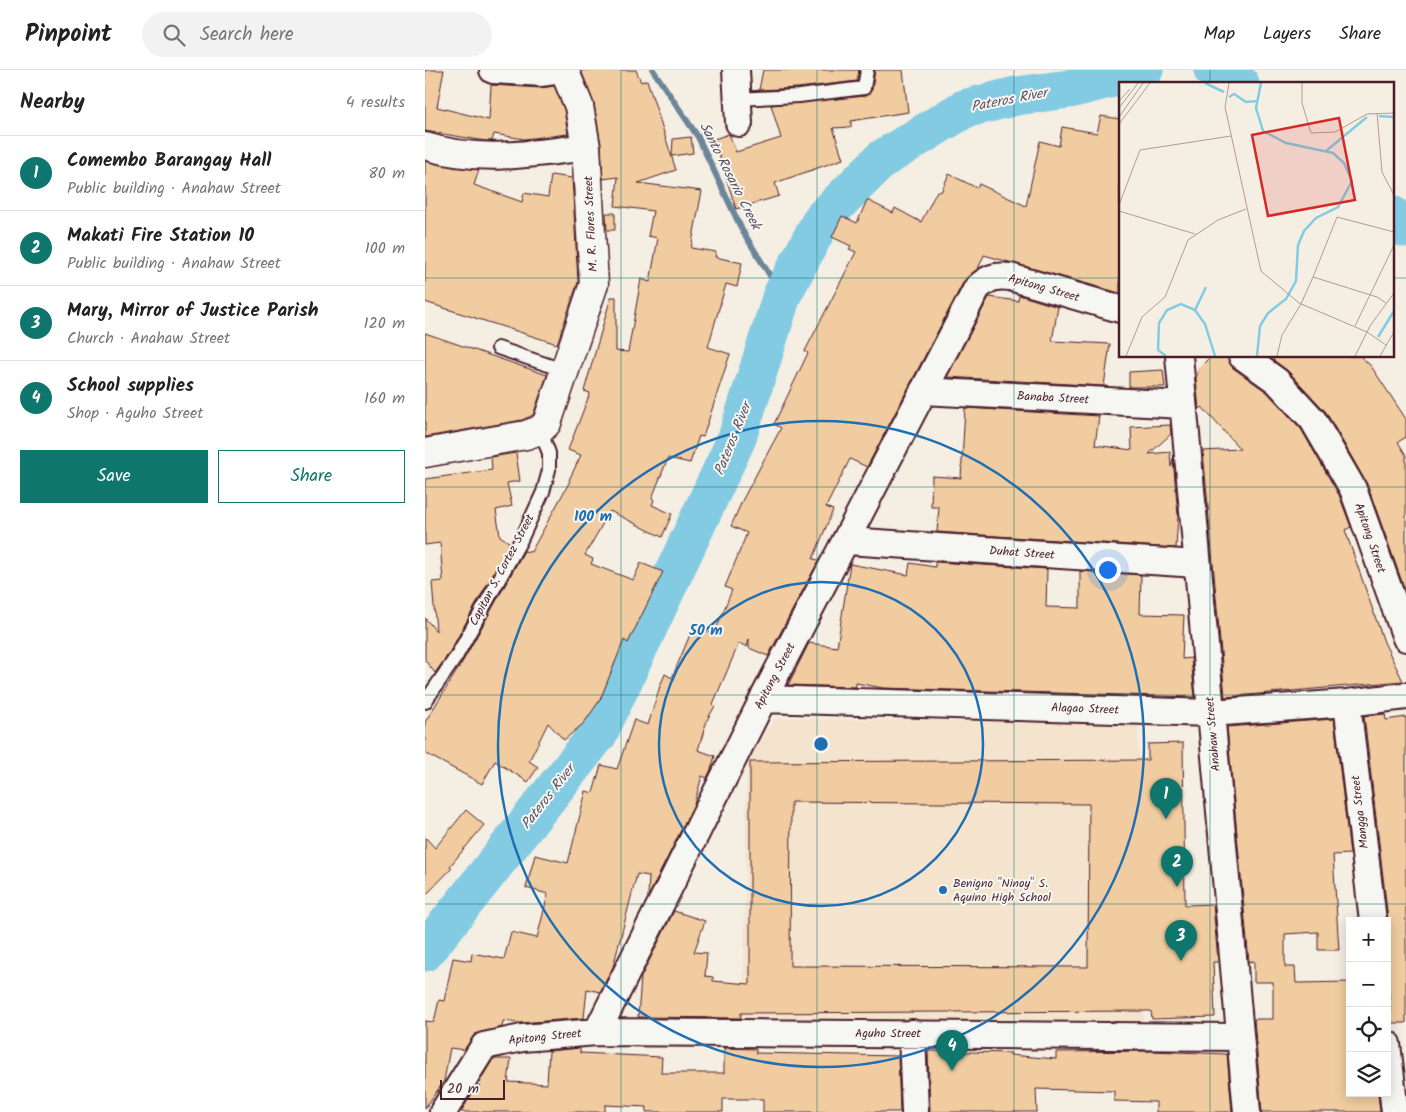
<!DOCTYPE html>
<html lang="en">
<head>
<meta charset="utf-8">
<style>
  :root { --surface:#fff; --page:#f2f2f2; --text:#222; --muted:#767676; --line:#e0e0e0; --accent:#0f766e }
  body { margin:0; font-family:Kalam,sans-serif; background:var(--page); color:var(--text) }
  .controls { position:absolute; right:15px; bottom:15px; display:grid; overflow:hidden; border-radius:0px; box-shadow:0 2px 12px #0003 }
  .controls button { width:45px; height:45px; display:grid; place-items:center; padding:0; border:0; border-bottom:1px solid var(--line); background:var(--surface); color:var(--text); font:25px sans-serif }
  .scale { position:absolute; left:15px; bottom:12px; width:65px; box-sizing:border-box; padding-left:5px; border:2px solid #4a1f2b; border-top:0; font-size:14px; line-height:18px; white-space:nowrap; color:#4a1f2b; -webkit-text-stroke:4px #f6f6f2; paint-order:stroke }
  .you { position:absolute; left:682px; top:499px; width:18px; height:18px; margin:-12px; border:4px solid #fff; border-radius:50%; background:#1a73e8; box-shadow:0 0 0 8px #1a73e833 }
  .badge { display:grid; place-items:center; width:32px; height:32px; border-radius:50%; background:var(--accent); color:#fff; font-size:16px; font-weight:700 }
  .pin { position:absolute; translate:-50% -41px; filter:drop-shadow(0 1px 2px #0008) }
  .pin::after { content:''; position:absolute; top:26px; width:18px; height:15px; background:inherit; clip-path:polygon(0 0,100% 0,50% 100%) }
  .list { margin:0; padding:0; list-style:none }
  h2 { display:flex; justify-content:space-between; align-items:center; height:65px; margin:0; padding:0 20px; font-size:21px }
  h2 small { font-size:16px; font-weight:400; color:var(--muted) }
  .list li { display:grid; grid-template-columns:32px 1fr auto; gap:15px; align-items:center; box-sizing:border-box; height:75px; padding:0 20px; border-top:1px solid var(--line) }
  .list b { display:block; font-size:19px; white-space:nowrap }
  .list p { margin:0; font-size:16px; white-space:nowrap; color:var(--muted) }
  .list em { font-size:16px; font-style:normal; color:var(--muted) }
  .actions { display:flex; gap:10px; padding:15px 20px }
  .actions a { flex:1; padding:11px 0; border:1px solid var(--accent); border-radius:0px; text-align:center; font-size:18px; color:var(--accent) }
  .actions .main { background:var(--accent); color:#fff }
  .icon { flex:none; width:28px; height:28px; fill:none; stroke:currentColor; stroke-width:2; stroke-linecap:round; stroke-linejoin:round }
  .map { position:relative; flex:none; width:981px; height:1042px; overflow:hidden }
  header { display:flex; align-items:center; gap:30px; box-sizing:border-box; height:70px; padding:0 25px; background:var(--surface); border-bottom:1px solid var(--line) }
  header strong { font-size:24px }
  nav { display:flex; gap:28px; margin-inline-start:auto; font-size:18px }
  .search { width:350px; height:45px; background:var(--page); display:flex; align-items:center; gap:12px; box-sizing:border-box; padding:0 18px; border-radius:28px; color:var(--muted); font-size:19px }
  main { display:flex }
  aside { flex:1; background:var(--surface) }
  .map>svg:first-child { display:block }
  .built { fill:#f4e4ce }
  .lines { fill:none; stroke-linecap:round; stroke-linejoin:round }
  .stream { stroke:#6c8699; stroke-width:6 }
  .river { stroke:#83cbe3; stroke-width:39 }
  .building { fill:#f0cca0; stroke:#4a1f2b; fill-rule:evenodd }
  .lane-casing { stroke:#4a1f2b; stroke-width:16 }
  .street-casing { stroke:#4a1f2b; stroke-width:30 }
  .secondary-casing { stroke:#4a1f2b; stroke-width:31 }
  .lane { stroke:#f6f6f2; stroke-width:12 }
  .street { stroke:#f6f6f2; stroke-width:26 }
  .secondary { stroke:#f6f6f2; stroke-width:28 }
  .grid { fill:none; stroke:#0f766e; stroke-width:1; stroke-opacity:0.55 }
  .ring { fill:none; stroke:#1f6fb2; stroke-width:2.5 }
  .poi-dot { fill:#1f6fb2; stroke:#f6f6f2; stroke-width:2 }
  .labels { text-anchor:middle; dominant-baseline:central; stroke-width:4; stroke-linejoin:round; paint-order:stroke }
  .street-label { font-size:12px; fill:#4a1f2b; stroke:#f6f6f2 }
  .poi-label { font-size:12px; fill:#4a1f2b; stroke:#f6f6f2; text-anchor:start }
  .water-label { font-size:14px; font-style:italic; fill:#5b5362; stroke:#f6f6f2 }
  .inset-river { fill:none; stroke:#83cbe3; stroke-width:2.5 }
  .inset-road { fill:none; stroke:#b19b99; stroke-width:1 }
  .view { fill:#d62828; fill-opacity:0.15; stroke:#d62828; stroke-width:2.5 }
  .inset-edge { fill:none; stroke:#4a1f2b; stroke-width:2.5 }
  .centre { fill:#1f6fb2; stroke:#f6f6f2; stroke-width:2.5 }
  .ring-label { font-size:15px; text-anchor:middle; font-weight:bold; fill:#1f6fb2; stroke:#f6f6f2; stroke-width:4; stroke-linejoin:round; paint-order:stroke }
</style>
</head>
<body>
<header>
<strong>Pinpoint</strong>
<div class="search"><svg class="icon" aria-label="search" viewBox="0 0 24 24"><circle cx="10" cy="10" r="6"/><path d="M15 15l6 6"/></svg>Search here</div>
<nav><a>Map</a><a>Layers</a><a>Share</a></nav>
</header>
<main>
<aside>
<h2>Nearby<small>4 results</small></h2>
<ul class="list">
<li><span class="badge">1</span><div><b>Comembo Barangay Hall</b><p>Public building · Anahaw Street</p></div><em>80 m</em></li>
<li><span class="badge">2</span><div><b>Makati Fire Station 10</b><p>Public building · Anahaw Street</p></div><em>100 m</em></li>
<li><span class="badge">3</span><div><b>Mary, Mirror of Justice Parish</b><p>Church · Anahaw Street</p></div><em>120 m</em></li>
<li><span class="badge">4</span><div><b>School supplies</b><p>Shop · Aguho Street</p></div><em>160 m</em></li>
</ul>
<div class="actions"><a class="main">Save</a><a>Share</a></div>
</aside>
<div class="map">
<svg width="981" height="1042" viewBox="0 0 981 1042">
  <rect width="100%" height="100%" fill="#f5eee2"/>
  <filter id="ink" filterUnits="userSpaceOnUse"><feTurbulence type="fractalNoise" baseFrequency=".02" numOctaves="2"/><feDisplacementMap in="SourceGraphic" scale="10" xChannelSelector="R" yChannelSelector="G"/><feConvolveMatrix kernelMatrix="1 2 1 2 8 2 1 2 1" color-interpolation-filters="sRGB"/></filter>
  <g filter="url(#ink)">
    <path class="built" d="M350,648L713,654L719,953L318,955L322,687Z"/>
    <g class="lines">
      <path class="stream" d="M228,0L273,67L317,160L357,225"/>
      <path class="river" d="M788,0L803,4L815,14
        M967,145L981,158
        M0,882L173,664L312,368L357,225L397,149L457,89L539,39L591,26L644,19L719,0"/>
    </g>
    <path class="building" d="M0,0H19L12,37L64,50L66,15L116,18L129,16L139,40L143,64L99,69L69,64L67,71H61L0,61Z
      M156,0H211L216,12L222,10L251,100L213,113L277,121L266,178L291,182L290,187L317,193L312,217L301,214L283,277L305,284L278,367L274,366L265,393L243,388L227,428L229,430L227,435L247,444L237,467L185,441L160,485L168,489L166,494L208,510L216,493L238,502L203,573L199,570L175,630L159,653L139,670L123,653L104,691L113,697L103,712L70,691L57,714L0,683V652L38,591L99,481L106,482L145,411L144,410L156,385L143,380L165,323L159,321L186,227H191V281L203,282L216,209L225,212L233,168L223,166L228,141L190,136L193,107L178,109L176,74L169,33Z
      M338,0H434L432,11L373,18L334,20Z
      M450,0H478L483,42L426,51V57L408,58L418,89L350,113L354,126L311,139L289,69L304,64L311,82L356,68L346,35L441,26L447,20Z
      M676,46L695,49V223L559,185L553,199L539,211L442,397L425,389L401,437L408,440L388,489L394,490L343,586L324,578V569L322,577L314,573L288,634L290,636L282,650L273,680L290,686L286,699L282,708L277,706L269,734L223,827L224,806L212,804L188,897L175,922L162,919L159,948L95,953L78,951L77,957L50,964L39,980L25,978L19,1011L0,1038V951L9,952L14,930L19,931L28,888L46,891L47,883L79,889L86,862L112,868L123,824L101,818L110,785L143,793L161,721L168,723L176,695L192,699L209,650L223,655L235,616L240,604L247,608L269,555L289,564L307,520L300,517L322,463L306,456L318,429L356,358L349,354L383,283L380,281L431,182L424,179L426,176L407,167L417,146L432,153L442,130L468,143L470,138L496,152L512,121L516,122L524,104L552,118L554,114L601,136L615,71L634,76L637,57L672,63Z
      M266,67L268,83L247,86L248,69Z
      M0,91L54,100L49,115L97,132L99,123L123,127L126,105L147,108L153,212L132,274L0,232Z
      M181,143H190V160H182Z
      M594,225L633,237L627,271L685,274L679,316L522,307L564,227L593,231Z
      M0,263L122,305L108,345L97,350L0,367Z
      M786,286H802L808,298L842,322L876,359L914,425L926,457L920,460L959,572L978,611L800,627L778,381L815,379L777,337L774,340L771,308L774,298Z
      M843,286H935L946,296L981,349V367L973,372L981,385V523L942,414L901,342L863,301Z
      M738,300L740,317H704V302Z
      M540,338L674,346L670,375L707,380L706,357L745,355L746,364L724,384L745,382L746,397L748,388L753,445L751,478L512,462L514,437H506L507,406L536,408Z
      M91,383L95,411L82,413L87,436L71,440L75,466L85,473L24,583L10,603L0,590V548L11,561L7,512L18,511L15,473L0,475V409L67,400L66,387Z
      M510,492L622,499L621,537L655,538V501L716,505L715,544L759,545L757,589L766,588L770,627L458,618L431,613V617L363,615L384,573L412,577L425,494L483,505L485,493L510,497Z
      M960,644L961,650L981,647V953H966L962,892L963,849L939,646Z
      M909,649L925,784L908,785L914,880H893V862L860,864V897H870L871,913L925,912V1023H953L955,1042H837L829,949H848V912H829V891L824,892L802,657Z
      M758,673L760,835L788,834L793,892H788L790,947L727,949L726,941L316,943V948L213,947L216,907L249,841L280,851L269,882L282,883L280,906L288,907V911L325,914V692L723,690V674ZM366,732L664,734L663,897L365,896Z
      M41,740L59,755L25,796L27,798L0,826V767L10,778Z
      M155,978V983L237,987L236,1003H299V978L331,979V983L473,986L475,1042H338V1029H298V1042H221L222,1037L180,1035V1042H36L52,1015L55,1016L56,1009L68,989H86L83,1012L122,1014L124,981Z
      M503,981L586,983L585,985L631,989V982L727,981L802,984L807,1042H731V1032L689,1031V1021L611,1019L612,1042H505Z"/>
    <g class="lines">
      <g class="lane-casing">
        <path id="lane" d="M311,29L374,26L439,18L442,0
          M73,278L141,301
          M0,632L31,587L96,470L118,422L124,400V383L115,360"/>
      </g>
      <g class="street-casing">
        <path id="street" d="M68,0L117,3L138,0
          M311,0L314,53
          M0,76C54,93 106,84 161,77
          M754,286L822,1042
          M817,286L852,311L888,350L928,419L981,568
          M498,321L758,335
          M422,471L772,494
          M338,629L786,643L922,633L981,626
          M922,633L948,851
          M172,962L338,629L552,218C563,208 570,205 585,207L695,239
          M487,963L490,1042
          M962,974L970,1042
          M18,1042L59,976L97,968L172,962L815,967"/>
      </g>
      <g class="secondary-casing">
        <path id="secondary" d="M0,383L101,365L115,360L122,353L169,214L161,77L154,36L139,0"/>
      </g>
      <use href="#lane" class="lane"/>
      <use href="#street" class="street"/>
      <use href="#secondary" class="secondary"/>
    </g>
  </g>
  <path class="grid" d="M196,0V1042M392,0V1042M589,0V1042M785,0V14M0,208H695M967,208H981M785,286V1042M0,417H981M0,625H981M0,834H981"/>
  <g class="ring">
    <circle cx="396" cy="674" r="162"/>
    <circle cx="396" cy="674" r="323"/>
  </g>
  <circle class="poi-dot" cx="518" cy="820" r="5"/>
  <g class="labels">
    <g class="street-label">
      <text transform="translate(166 154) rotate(-93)">M. R. Flores Street</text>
      <text transform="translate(619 218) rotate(16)">Apitong Street</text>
      <text transform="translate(628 328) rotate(3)">Banaba Street</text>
      <text transform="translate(945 468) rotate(71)">Apitong Street</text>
      <text transform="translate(597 483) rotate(4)">Duhat Street</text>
      <text transform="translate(77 500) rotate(-62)">Capitan S. Cortez Street</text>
      <text transform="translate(350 606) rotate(-62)">Apitong Street</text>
      <text transform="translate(660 639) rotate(2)">Alagao Street</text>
      <text transform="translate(788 664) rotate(-95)">Anahaw Street</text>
      <text transform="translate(935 742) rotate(-97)">Mangga Street</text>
      <text x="463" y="963">Aguho Street</text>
      <text transform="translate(120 967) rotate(-6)">Apitong Street</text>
    </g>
    <g class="poi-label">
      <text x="528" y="813">Benigno "Ninoy" S.<tspan x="528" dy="14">Aquino High School</tspan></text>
    </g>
    <g class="water-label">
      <text transform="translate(584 30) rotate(-11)">Pateros River</text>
      <text transform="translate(305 106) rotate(63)">Santo Rosario Creek</text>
      <text transform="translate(308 369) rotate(-68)">Pateros River</text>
      <text transform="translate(123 727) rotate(-52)">Pateros River</text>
    </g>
  </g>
  <g transform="translate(694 12)">
    <rect width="275" height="275" fill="#f5eee2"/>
    <path class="inset-river" d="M86,1L105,10M110,15L115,12L127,20L138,19M260,34L275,35M207,69L248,35M76,228L87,205M259,255L275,229M47,274L39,268L40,241L48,228L62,222L76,228L86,242L96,274M138,274L141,244L149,231L167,217L177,199L179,163L185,149L197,136L219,125L233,99L225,81L214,71L167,61L144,49L137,26L142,1"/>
    <path class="inset-road" d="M110,1L106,25L142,189L180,221L248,250M183,1V21L192,51L216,50L248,32L275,31M0,19L11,7M0,26L19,1M258,31L263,90L275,113M0,35L24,1M0,42L31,1M0,123L21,68L112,54M0,129L76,152M194,195L218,135L275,150M182,222L194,195L258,215L267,221M236,244L275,163M248,250L267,263M7,274L23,235L46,215L69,158L99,138L127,127M158,274L163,253L182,222M236,274L251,244L275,211M261,274L275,250"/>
    <path class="view" d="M220,36L236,118L149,134L133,53Z"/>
    <rect width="275" height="275" class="inset-edge"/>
  </g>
  <circle cx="396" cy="674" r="8" class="centre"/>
  <g class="ring-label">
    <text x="168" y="451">100 m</text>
    <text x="281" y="565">50 m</text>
  </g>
</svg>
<div class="controls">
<button>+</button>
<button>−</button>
<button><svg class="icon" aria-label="locate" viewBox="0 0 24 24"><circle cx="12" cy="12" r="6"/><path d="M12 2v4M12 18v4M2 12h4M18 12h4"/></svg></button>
<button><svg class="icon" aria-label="layers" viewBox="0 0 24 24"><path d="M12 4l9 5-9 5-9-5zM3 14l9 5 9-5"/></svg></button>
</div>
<div class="scale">20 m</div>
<div class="you"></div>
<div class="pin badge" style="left:741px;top:749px">1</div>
<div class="pin badge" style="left:752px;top:817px">2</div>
<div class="pin badge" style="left:756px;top:891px">3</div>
<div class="pin badge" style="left:527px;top:1001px">4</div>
</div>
</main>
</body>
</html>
